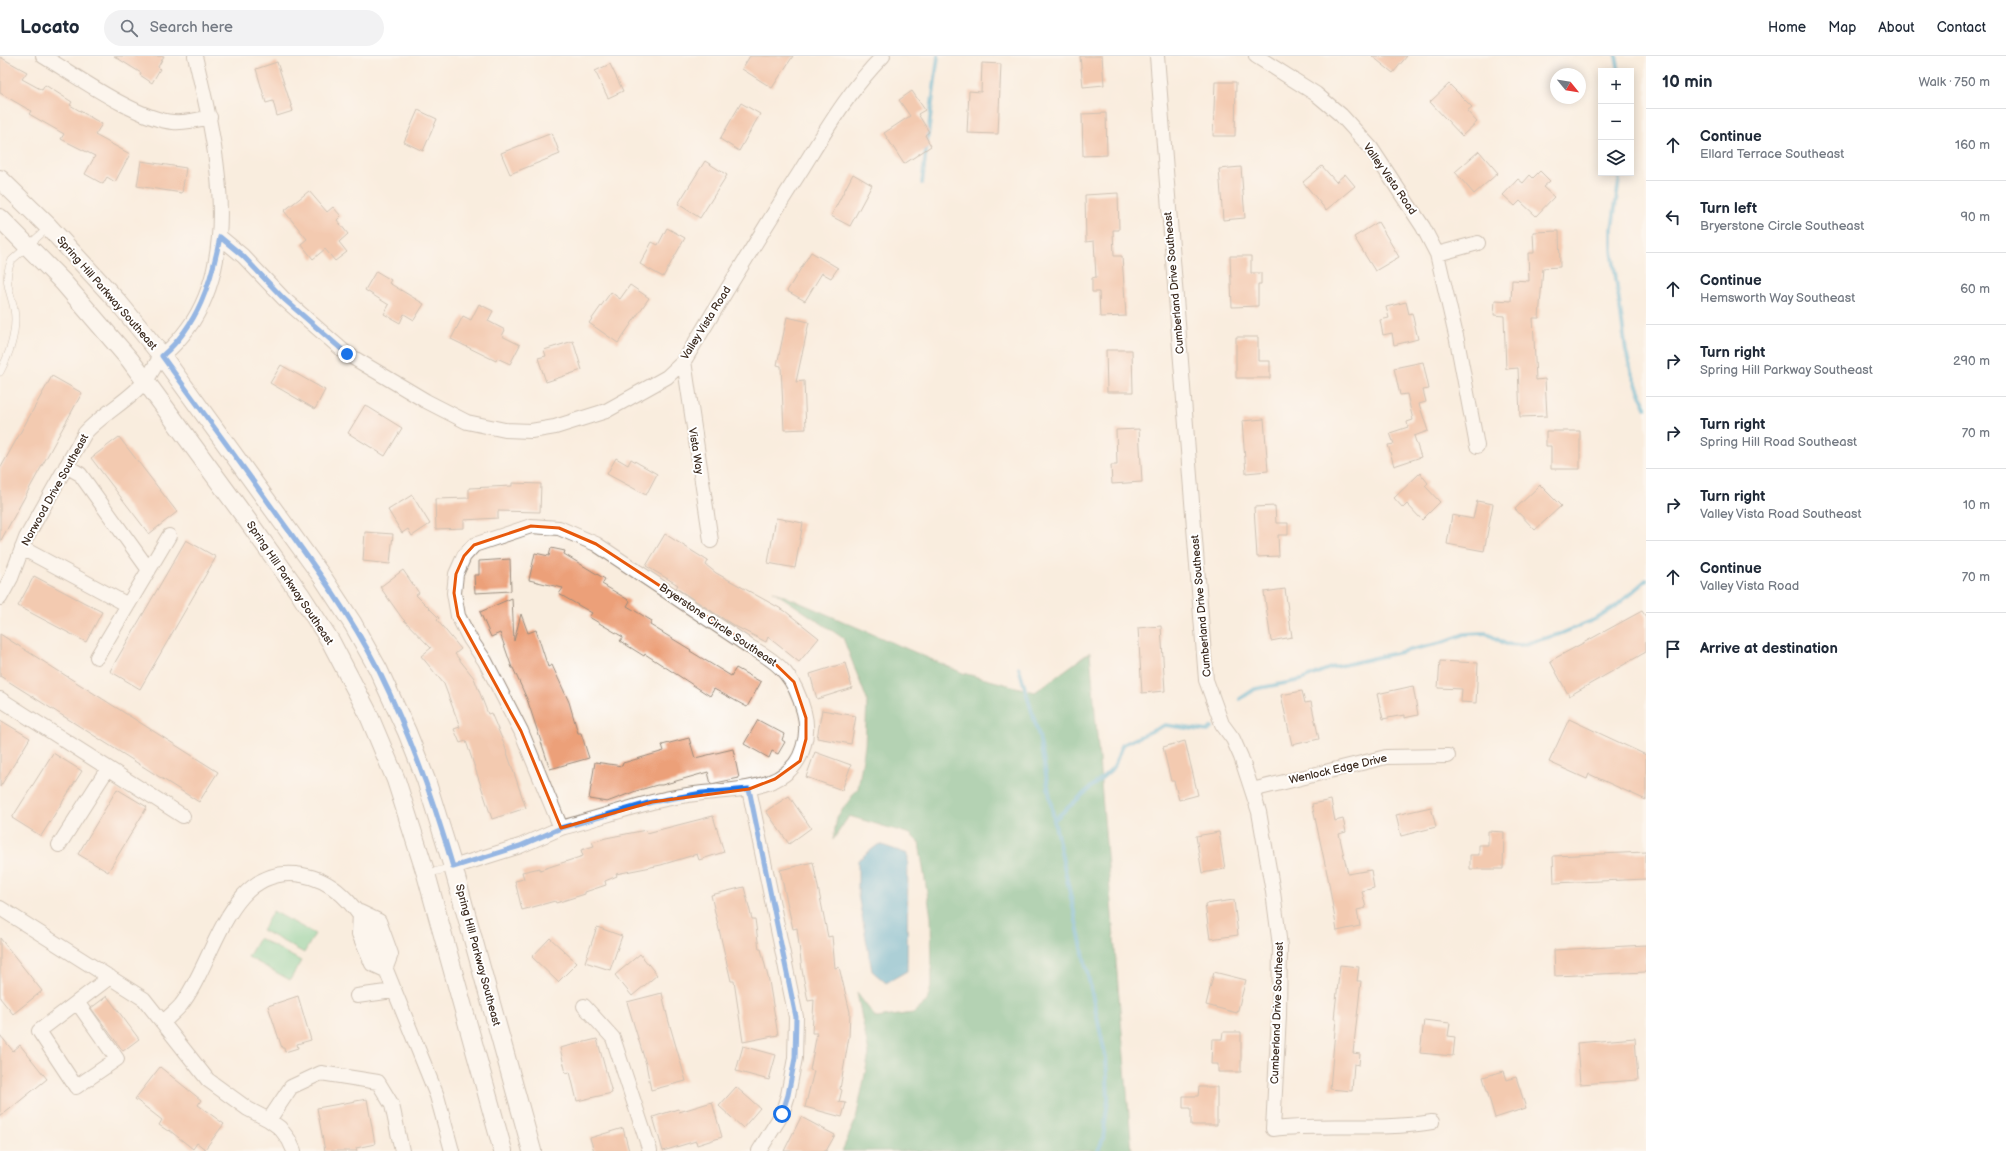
<!DOCTYPE html>
<html lang="en">
<head>
<meta charset="utf-8">
<style>
  :root { --surface:#fff; --page:#f2f2f3; --text:#1f2937; --muted:#747a83; --line:#e0e1e3 }
  body { margin:0; font-family:"Balsamiq Sans",sans-serif; background:var(--page); color:var(--text) }
  .controls { position:absolute; right:12px; top:12px; display:grid; overflow:hidden; border-radius:0px; box-shadow:0 2px 10px #0003 }
  .controls button { width:36px; height:36px; display:grid; place-items:center; padding:0; border:0; border-bottom:1px solid var(--line); background:var(--surface); color:var(--text); font:20px sans-serif }
  .compass { position:absolute; left:1550px; top:12px; width:36px; height:36px; border-radius:50%; background:var(--surface); box-shadow:0 2px 10px #0003; rotate:120deg }
  .stop { position:absolute; width:12px; height:12px; margin:-9px; border:3px solid #1a73e8; border-radius:50%; background:#fff }
  .stop.end { background:#1a73e8; border-color:#fff; box-shadow:0 1px 4px #0008 }
  .list { margin:0; padding:0; list-style:none }
  h2 { display:flex; justify-content:space-between; align-items:center; height:52px; margin:0; padding:0 16px; font-size:17px }
  h2 small { font-size:13px; font-weight:400; color:var(--muted) }
  .list li { display:grid; grid-template-columns:26px 1fr auto; gap:12px; align-items:center; box-sizing:border-box; height:72px; padding:0 16px; border-top:1px solid var(--line) }
  .list b { display:block; font-size:15px; white-space:nowrap }
  .list p { margin:0; font-size:13px; white-space:nowrap; color:var(--muted) }
  .list em { font-size:13px; font-style:normal; color:var(--muted) }
  .icon { flex:none; width:22px; height:22px; fill:none; stroke:currentColor; stroke-width:2; stroke-linecap:round; stroke-linejoin:round }
  .map { position:relative; flex:none; width:1646px; height:1095px; overflow:hidden }
  header { display:flex; align-items:center; gap:24px; box-sizing:border-box; height:56px; padding:0 20px; background:var(--surface); border-bottom:1px solid var(--line) }
  header strong { font-size:19px }
  nav { display:flex; gap:22px; margin-inline-start:auto; font-size:14px }
  .search { width:280px; height:36px; background:var(--page); display:flex; align-items:center; gap:10px; box-sizing:border-box; padding:0 14px; border-radius:22px; color:var(--muted); font-size:15px }
  main { display:flex }
  aside { flex:1; background:var(--surface) }
  .map>svg:first-child { display:block }
  .green { fill:#74ce95; stroke:#587c5a }
  .forest { fill:#5fb17e; stroke:#4d6e4e }
  .water { fill:#4faccd; stroke:#456b76 }
  .lines { fill:none; stroke-linecap:round; stroke-linejoin:round }
  .stream { stroke:#4faccd; stroke-width:4 }
  .building { fill:#eca079 }
  .service-casing { stroke:#9a8c7e; stroke-width:8 }
  .minor-casing { stroke:#9a8c7e; stroke-width:16 }
  .tertiary-casing { stroke:#9a8c7e; stroke-width:20 }
  .service { stroke:#fff; stroke-width:7 }
  .minor { stroke:#fff; stroke-width:14 }
  .tertiary { stroke:#fff; stroke-width:18 }
  .route { stroke:#1a73e8; stroke-width:5 }
  .marked { fill:none; stroke:#e8590c; stroke-width:3; stroke-linejoin:round }
  .labels { text-anchor:middle; dominant-baseline:central; stroke-width:4; stroke-linejoin:round; paint-order:stroke }
  .street-label { font-size:11px; fill:#3b2a1e; stroke:#fff }
</style>
</head>
<body>
<header>
<strong>Locato</strong>
<div class="search"><svg class="icon" aria-label="search" viewBox="0 0 24 24"><circle cx="10" cy="10" r="6"/><path d="M15 15l6 6"/></svg>Search here</div>
<nav><a>Home</a><a>Map</a><a>About</a><a>Contact</a></nav>
</header>
<main>
<div class="map">
<svg width="1646" height="1095" viewBox="0 0 1646 1095">
  <rect width="100%" height="100%" fill="#fff"/>
  <filter id="ink" filterUnits="userSpaceOnUse"><feTurbulence type="fractalNoise" baseFrequency=".025" numOctaves="2"/><feDisplacementMap in="SourceGraphic" scale="8" xChannelSelector="R" yChannelSelector="G"/><feConvolveMatrix kernelMatrix="1 2 1 2 8 2 1 2 1" color-interpolation-filters="sRGB"/></filter>
  <filter id="wash" filterUnits="userSpaceOnUse"><feTurbulence type="fractalNoise" baseFrequency=".012" numOctaves="4" result="noise"/><feDisplacementMap in="SourceGraphic" scale="16" xChannelSelector="R" yChannelSelector="G"/><feGaussianBlur stdDeviation="0.9" result="paint"/><feColorMatrix in="noise" values="0 0 0 0 0 0 0 0 0 0 0 0 0 0 0 0 0 1.4 0 .05"/><feComposite in="paint" operator="in"/></filter>
  <g filter="url(#wash)">
    <rect width="100%" height="100%" fill="#f9edde"/>
    <path class="green" d="M273,855L315,878L304,897L262,874Z
      M259,882L301,905L290,924L248,901Z"/>
    <path class="forest" d="M773,535L963,617L1035,636L1090,596L1132,1095H842L856,1063L869,998L857,937L876,962L913,957L927,945L932,927L931,861L919,787L910,778L849,760L833,784L837,761L858,732L865,689L867,644L843,582Z"/>
    <path class="water" d="M879,788L908,798L907,915L886,927L872,915L858,839V804Z"/>
    <g class="lines">
      <path class="stream" d="M1616,0L1619,15
        M1620,117L1612,173V194L1626,295L1631,315L1646,352
        M922,127L938,0
        M1019,612L1039,680L1054,764L1106,1002L1108,1043L1103,1083L1098,1095
        M1240,643L1255,633L1301,624L1330,612L1441,587L1464,578L1486,577L1506,588L1521,589L1560,578L1598,562L1615,551L1646,524
        M1054,764L1114,711L1122,689L1165,669L1208,675L1212,671"/>
    </g>
    <g id="blocks">
      <path class="building" d="M114,0H164L158,11L160,13L152,27L140,19L141,17Z
        M750,0H793L772,32L742,13Z
        M1080,0H1102L1104,29L1083,31Z
        M1372,0H1407L1393,17Z
        M0,1L27,16L22,23L42,34L45,29L72,46L70,49L102,68L95,79L130,98L115,126L107,121L103,128L85,118L95,100L61,83L64,78L29,58L31,55L0,37Z
        M277,6L293,55L277,60L273,45L266,47L256,13Z
        M982,7L1001,8L998,78L967,77L969,35L981,36Z
        M610,8L623,35L608,42L595,15Z
        M1215,26H1236L1235,80H1213Z
        M1449,28L1472,51L1467,55L1477,66L1462,80L1430,46Z
        M912,35L925,54L918,58L929,76L925,79L931,90L904,108L884,77L910,60L899,44Z
        M741,47L760,58L739,95L720,83Z
        M418,54L437,63L423,95L404,86Z
        M1106,57L1107,99L1083,100L1082,58Z
        M552,77L560,98L510,118L501,97Z
        M1479,95L1498,117L1474,138L1455,116Z
        M141,105L186,112L182,137L137,130Z
        M705,105L727,119L700,162L678,148Z
        M1322,110L1336,126L1345,118L1355,130L1326,154L1303,126Z
        M1241,111L1245,162L1223,164L1219,113Z
        M1540,115L1550,125L1543,131L1554,141L1536,160L1520,145L1515,150L1503,139L1518,123L1523,127L1530,119L1533,122Z
        M853,118L872,129L850,170L831,160Z
        M309,135L327,156L333,151L341,160L337,164L348,178L339,186L347,196L335,205L325,193L313,203L301,188L307,183L284,155Z
        M1118,137L1119,174H1113L1114,200H1122L1126,260L1100,261L1099,236H1092V222L1096,221L1094,185L1086,186L1085,139Z
        M1378,166L1399,201L1375,215L1354,181Z
        M667,172L685,182L663,221L640,208L652,186L658,189Z
        M1559,175L1560,211L1543,212L1539,262H1533L1536,324L1545,323L1547,360L1520,361L1518,312L1506,313L1504,260L1494,259L1495,244L1511,245L1512,224L1529,225L1528,197H1534L1533,176Z
        M811,196L838,212L831,222L822,217L805,245L787,235Z
        M1230,200H1251V217H1261V228H1258V250L1232,251Z
        M376,215L391,224L389,227L424,248L414,264L404,258L400,267L384,258L389,249L365,234Z
        M630,229L649,242L618,287L589,267L611,236L620,243Z
        M1406,246L1409,258L1412,257L1418,283L1394,289L1392,277L1383,279L1380,264L1389,262L1386,251Z
        M479,248L493,255L488,265L505,274L502,280L520,289L510,308L497,302L496,305L451,283L463,260L471,264Z
        M787,261L809,266L796,326L804,325L806,373L784,374L781,310L777,309Z
        M1236,281H1258V305H1270V322H1236Z
        M573,285L582,314L546,326L538,302L546,300L544,294Z
        M1106,294H1132L1133,336H1107Z
        M1423,306L1429,333L1423,334L1426,346L1419,348L1428,375L1414,380L1421,401L1394,410L1388,389L1394,388L1390,377L1408,371L1407,366L1413,364L1407,338L1400,339L1394,312Z
        M281,309L325,334L315,353L270,327Z
        M52,320L82,337L0,486V413Z
        M365,349L402,372L385,400L348,377Z
        M1264,363L1268,415L1246,417L1242,365Z
        M1139,373L1142,426L1112,428L1111,409H1117L1116,374Z
        M1546,375H1580V413H1551V390H1546Z
        M119,381L177,456L149,478L91,402Z
        M616,402L628,409L631,403L657,418L646,439L607,418Z
        M1420,417L1428,427L1425,430L1440,446L1422,464L1407,448L1403,452L1394,442Z
        M512,427L541,428L540,456L498,455V462L464,464V472L436,473L435,443L469,442V432L512,430Z
        M1540,429L1561,450L1535,474L1515,453Z
        M412,439L430,468L412,480L408,473L402,477L388,454Z
        M1477,445L1493,448L1484,495L1447,488L1452,459L1473,463Z
        M1275,450L1276,467H1288V479H1278L1279,500L1257,501L1254,451Z
        M776,462L803,467L795,512L768,507Z
        M365,476L393,478L390,508L363,505Z
        M665,478L708,505L706,509L716,517L785,555L819,582L799,606L768,581L766,586L733,569L676,532L678,529L646,510Z
        M186,484L216,501L140,633L110,615Z
        M551,492L565,495L564,498L605,523L602,528L630,545L627,550L652,565L650,569L691,594L690,595L731,620L736,612L761,626L747,651L714,633L710,640L645,598L644,600L620,585L623,581L589,561L592,557L559,538L563,532L529,524L535,497L549,500Z
        M510,503L511,535L475,537L474,519H479V505Z
        M403,514L419,537L416,539L439,562L437,564L461,593L455,598L474,622L488,658L491,657L503,685L526,752L492,763L466,685L460,687L454,673L460,671L444,628L421,600L431,592L402,562L380,531Z
        M34,520L102,556L86,586L18,550Z
        M1285,533L1292,581L1271,585L1264,536Z
        M512,542L514,585L521,558L528,577L536,574L548,611L552,609L569,646L578,677H581L589,702L550,713L527,643L513,612H512L500,577L491,581L480,556Z
        M1642,555L1646,561V596L1569,640L1550,605Z
        M1161,570L1165,635L1142,637L1138,572Z
        M0,578L218,716L199,746L0,620Z
        M1440,605L1478,607L1476,647L1461,646L1462,633L1438,632Z
        M845,607L852,632L817,643L810,618Z
        M1413,630L1418,659L1404,662V659L1383,663L1377,638Z
        M1302,635L1305,647L1311,646L1319,683L1292,689L1281,639Z
        M822,654L856,660L851,688L817,682Z
        M1569,663L1646,699V744L1589,718L1587,723L1549,706Z
        M0,664L30,682L0,731Z
        M758,664L784,678L782,684L785,686L778,698L772,695L769,702L744,688Z
        M689,682L695,702L733,693L739,722L711,728L708,716L662,729H657L636,735L607,746L589,743L595,706L622,710L623,707L664,695L662,689Z
        M1185,685L1198,739L1179,744L1174,725H1171L1163,691Z
        M815,696L851,709L842,734L806,721Z
        M53,697L82,715L41,780L12,762Z
        M117,733L147,751L108,816L78,798Z
        M789,740L811,772L789,788L766,755Z
        M1331,744L1335,765L1343,763L1346,776L1339,778L1348,818L1371,814L1374,832L1362,835L1366,852L1357,854L1360,870L1337,875L1328,822L1312,748Z
        M1431,751L1436,771L1401,780L1396,759Z
        M713,760L724,796L699,804L697,798L661,809L616,818L617,820L605,825L606,829L585,836V838L556,847L555,845L522,854L515,825L524,823L522,816L540,812V814L583,800L581,794L594,790L592,786L606,782L646,774L647,777Z
        M1488,775L1504,776L1503,813H1470V799H1479V789H1488Z
        M1219,776L1225,813L1202,817L1196,780Z
        M1646,796V823L1554,827L1553,800Z
        M813,806L828,881L832,880L835,912L839,911L850,956L849,981L840,1033L842,1034L839,1046L846,1047L842,1061L805,1051L814,1015L810,1014L817,977H812L814,944L808,945L802,914L797,872L793,873L780,814Z
        M744,831L752,863H755L759,893H761L769,925L778,979L743,986L734,925H731L711,839Z
        M1234,844L1238,879L1210,883L1205,848Z
        M597,871L622,880L610,914L585,906Z
        M0,882L42,935L13,958L0,942Z
        M550,882L577,907L558,926L532,901Z
        M1646,889V916L1555,920L1554,894Z
        M640,898L657,919L632,940L615,919Z
        M1340,909L1359,911L1357,925H1361L1353,997L1360,998L1359,1009L1354,1008L1352,1035L1330,1033L1336,963H1334Z
        M1214,916L1246,924L1237,957L1206,949Z
        M662,937L668,963L686,1025L651,1034L646,1008L627,946Z
        M107,940L139,983L123,995L91,952Z
        M298,940L311,984L297,988L298,992L285,996L284,992H282L268,950Z
        M1424,964L1450,967L1448,980L1455,981L1453,1000L1420,997Z
        M1223,976H1241V1016H1218V1008H1211L1212,983H1222Z
        M0,979L13,995L20,989L47,1023L0,1061Z
        M1635,982L1638,1024L1580,1028L1577,987Z
        M597,983L612,1037L577,1045L570,1016L566,1017L560,992Z
        M743,990L776,999L769,1024L736,1015Z
        M160,1011L201,1044L198,1049L224,1068L205,1093L197,1087L193,1093L169,1074L168,1075L159,1069L162,1064L135,1043Z
        M1504,1015L1507,1024L1516,1021L1526,1052L1495,1062L1483,1021Z
        M736,1031L760,1052L743,1072L719,1050Z
        M1199,1031H1217V1069H1191V1052H1183V1040H1198Z
        M367,1043L375,1088L356,1092L357,1095H325L317,1052Z
        M712,1046L722,1081L697,1089L696,1085L663,1095L653,1061L678,1053L679,1056Z
        M801,1061L835,1079L826,1095H784Z
        M623,1072L629,1095H594L590,1082Z"/>
    </g>
  </g>
  <g filter="url(#ink)">
    <use href="#blocks" fill-opacity="0" stroke="#9a8c7e" stroke-width="1"/>
    <g class="lines">
      <g class="service-casing">
        <path id="service" d="M0,316C9,299 15,283 15,263C15,240 0,228 12,204L49,171
          M426,818L453,811"/>
      </g>
      <g class="minor-casing">
        <path id="minor" d="M43,0C75,19 138,64 173,66C185,67 198,64 210,61
          M1157,0L1206,624L1222,668L1233,683L1241,701L1259,756L1273,836L1280,890L1279,959L1273,1073C1326,1067 1379,1075 1432,1066
          M1256,0L1316,38L1341,59L1371,92L1423,171L1437,198L1457,284L1477,390
          M220,181L243,200L284,243L347,298L426,345L467,366L505,374L531,375L555,371L606,355L667,321L684,305C722,242 760,178 800,116C825,76 849,34 883,0
          M1437,198L1478,187
          M684,305L711,485
          M66,410L80,418L149,514
          M531,470L559,472L596,488L750,591C781,607 795,622 804,656C807,667 807,680 803,692C791,734 739,733 703,737C686,739 668,742 652,746C621,754 591,764 561,772L521,675L485,605L470,583L458,560L454,537L456,518L464,500L474,489Z
          M22,492L128,549
          M0,542L11,522L26,482L85,377C102,358 131,343 146,324C152,317 155,308 161,301C164,297 169,294 172,291C180,283 187,274 193,265C241,189 214,81 195,0
          M97,601L169,480
          M0,643L183,760
          M749,733L796,961L795,1002L788,1039L782,1058L759,1095
          M1252,734L1386,701L1448,700
          M59,789L108,712
          M453,811L520,790L561,772
          M0,852L144,943L208,1024L248,1053L269,1064L280,1072L289,1084L294,1095
          M360,856L379,865L391,898L385,914
          M360,857L359,878L372,908L385,914
          M357,940L393,935
          M77,946L117,1003L76,1031L39,975L110,921
          M584,950L613,982L650,1095
          M164,966C169,960 176,955 181,949C215,906 228,806 302,819C334,824 353,848 370,874L437,1040L452,1095
          M269,1064L291,1031L321,1017L378,1026L392,1049L402,1095"/>
      </g>
      <g class="tertiary-casing">
        <path id="tertiary" d="M0,123L49,171L118,246L162,300L323,522L353,568L378,613L407,676L426,724L453,811L532,1095
          M0,162L63,226L130,304L245,461L300,538L331,586L367,655L396,724L426,818L503,1095"/>
      </g>
      <use href="#service" class="service"/>
      <use href="#minor" class="minor"/>
      <use href="#tertiary" class="tertiary"/>
    </g>
  </g>
  <g class="lines" filter="url(#ink)">
    <path class="route" d="M347,298L284,243L243,200L220,181C211,227 198,269 162,300C202,355 242,409 281,464C316,512 351,560 378,613C410,678 433,742 453,811L520,790L561,772L652,746L702,737L749,733L796,961L795,1002L788,1039L782,1058"/>
  </g>
  <path d="M0 0H1646V1095H0ZM531,470L559,472L596,488L767,600L794,626L806,662V683L800,705L775,723L749,733L652,746L561,772L521,675L458,560L454,537L456,518L464,500L474,489Z" fill="#f9edde" fill-opacity=".55" fill-rule="evenodd"/>
  <path class="marked" d="M531,470L559,472L596,488L767,600L794,626L806,662V683L800,705L775,723L749,733L652,746L561,772L521,675L458,560L454,537L456,518L464,500L474,489Z"/>
  <g class="labels">
    <g class="street-label">
      <text transform="translate(1390 123) rotate(55)">Valley Vista Road</text>
      <text transform="translate(1174 227) rotate(-95)">Cumberland Drive Southeast</text>
      <text transform="translate(107 237) rotate(49)">Spring Hill Parkway Southeast</text>
      <text transform="translate(706 267) rotate(-58)">Valley Vista Road</text>
      <text transform="translate(696 395) rotate(81)">Vista Way</text>
      <text transform="translate(55 434) rotate(-61)">Norwood Drive Southeast</text>
      <text transform="translate(290 527) rotate(56)">Spring Hill Parkway Southeast</text>
      <text transform="translate(1201 550) rotate(-95)">Cumberland Drive Southeast</text>
      <text transform="translate(718 569) rotate(34)">Bryerstone Circle Southeast</text>
      <text transform="translate(1338 713) rotate(-13)">Wenlock Edge Drive</text>
      <text transform="translate(478 899) rotate(75)">Spring Hill Parkway Southeast</text>
      <text transform="translate(1277 957) rotate(-88)">Cumberland Drive Southeast</text>
    </g>
  </g>
</svg>
<div class="controls">
<button>+</button>
<button>−</button>
<button><svg class="icon" aria-label="layers" viewBox="0 0 24 24"><path d="M12 4l9 5-9 5-9-5zM3 14l9 5 9-5"/></svg></button>
</div>
<svg class="compass" viewBox="-18 -18 36 36"><path d="M0-13l5 13h-10z" fill="#e53935"/><path d="M0 13l5-13h-10z" fill="#747a83"/></svg>
<div class="stop" style="left:782px;top:1058px"></div>
<div class="stop end" style="left:347px;top:298px"></div>
</div>
<aside>
<h2>10 min<small>Walk · 750 m</small></h2>
<ul class="list">
<li><svg class="icon" aria-label="ahead" viewBox="0 0 24 24"><path d="M12 20V5M6 11l6-6 6 6"/></svg><div><b>Continue</b><p>Ellard Terrace Southeast</p></div><em>160 m</em></li>
<li><svg class="icon" aria-label="left" viewBox="0 0 24 24"><path d="M17 20v-9H6M10 6l-5 5 5 5"/></svg><div><b>Turn left</b><p>Bryerstone Circle Southeast</p></div><em>90 m</em></li>
<li><svg class="icon" aria-label="ahead" viewBox="0 0 24 24"><path d="M12 20V5M6 11l6-6 6 6"/></svg><div><b>Continue</b><p>Hemsworth Way Southeast</p></div><em>60 m</em></li>
<li><svg class="icon" aria-label="right" viewBox="0 0 24 24"><path d="M7 20v-9h11M14 6l5 5-5 5"/></svg><div><b>Turn right</b><p>Spring Hill Parkway Southeast</p></div><em>290 m</em></li>
<li><svg class="icon" aria-label="right" viewBox="0 0 24 24"><path d="M7 20v-9h11M14 6l5 5-5 5"/></svg><div><b>Turn right</b><p>Spring Hill Road Southeast</p></div><em>70 m</em></li>
<li><svg class="icon" aria-label="right" viewBox="0 0 24 24"><path d="M7 20v-9h11M14 6l5 5-5 5"/></svg><div><b>Turn right</b><p>Valley Vista Road Southeast</p></div><em>10 m</em></li>
<li><svg class="icon" aria-label="ahead" viewBox="0 0 24 24"><path d="M12 20V5M6 11l6-6 6 6"/></svg><div><b>Continue</b><p>Valley Vista Road</p></div><em>70 m</em></li>
<li><svg class="icon" aria-label="arrive" viewBox="0 0 24 24"><path d="M6 21V4h12l-3 4 3 4H6"/></svg><div><b>Arrive at destination</b></div></li>
</ul>
</aside>
</main>
</body>
</html>
